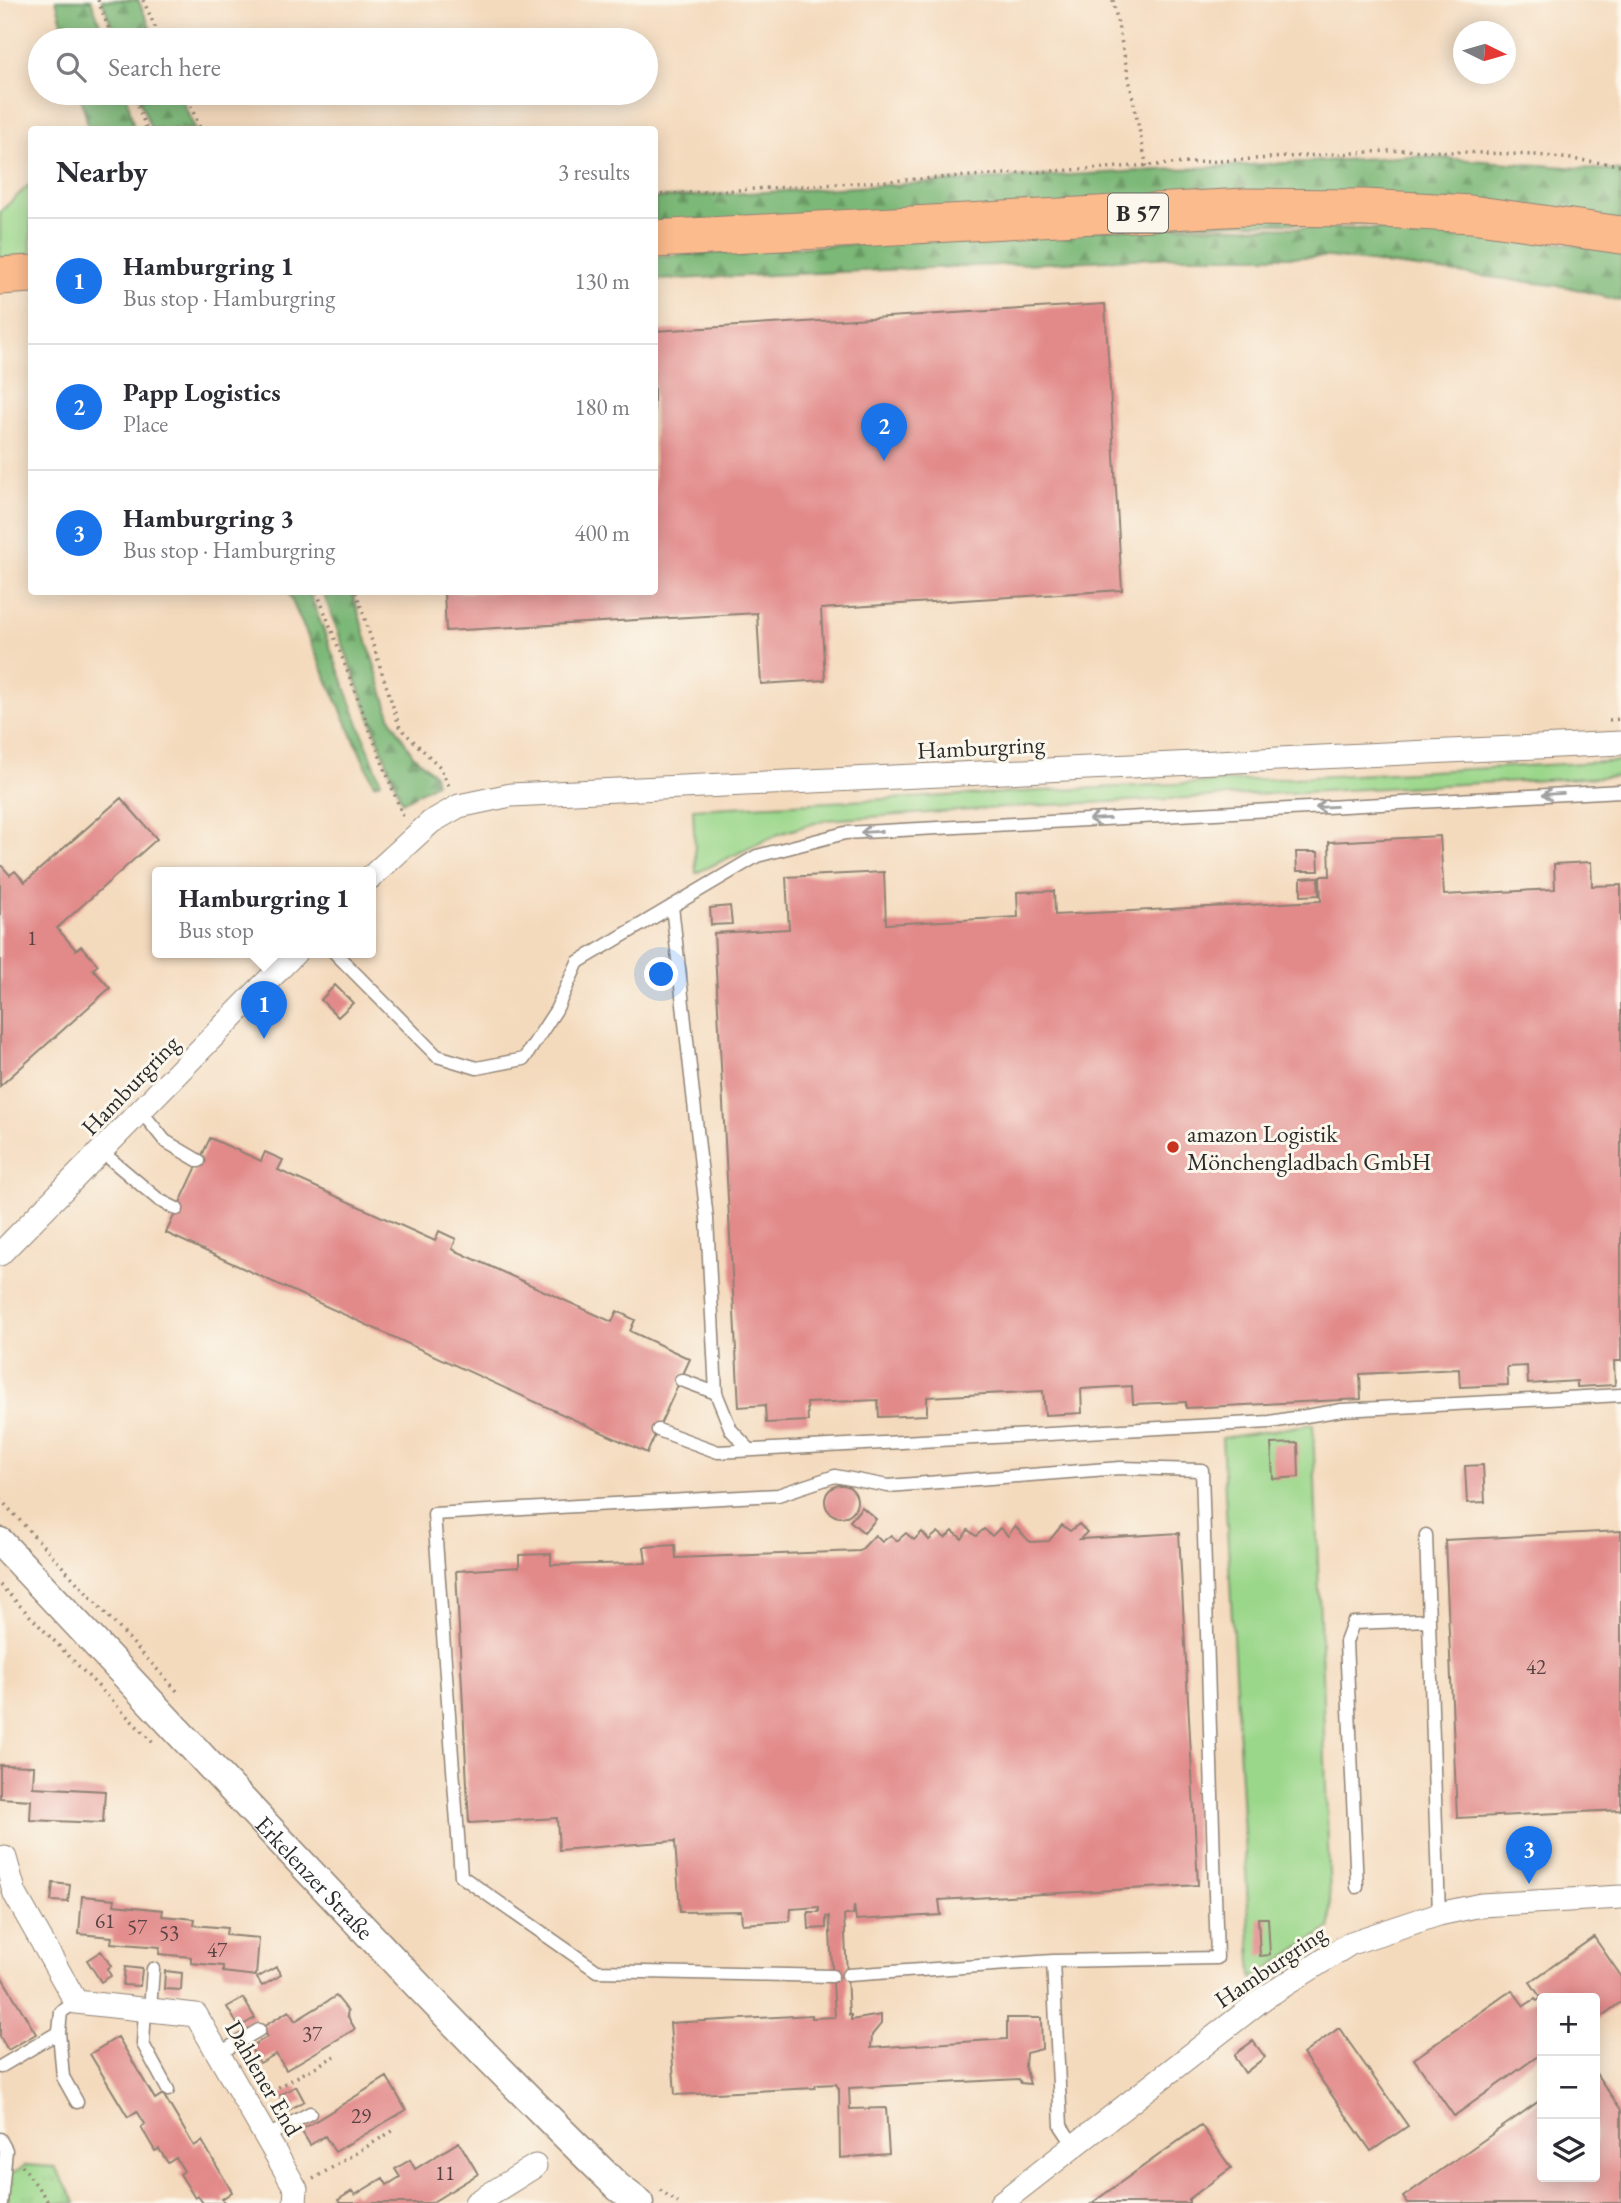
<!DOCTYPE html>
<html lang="en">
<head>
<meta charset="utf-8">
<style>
  :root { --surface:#fff; --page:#f2f2f3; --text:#2b2b33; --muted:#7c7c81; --line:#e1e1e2; --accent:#1a73e8 }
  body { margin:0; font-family:"EB Garamond",serif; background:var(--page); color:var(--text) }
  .controls { position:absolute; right:21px; bottom:21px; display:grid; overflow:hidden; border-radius:7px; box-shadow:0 4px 18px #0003 }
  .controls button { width:63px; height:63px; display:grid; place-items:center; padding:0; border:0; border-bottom:2px solid var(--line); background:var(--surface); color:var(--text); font:35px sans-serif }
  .compass { position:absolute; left:1453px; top:21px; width:63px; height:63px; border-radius:50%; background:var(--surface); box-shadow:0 4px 18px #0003; rotate:95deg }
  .you { position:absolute; left:662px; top:975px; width:24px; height:24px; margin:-18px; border:5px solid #fff; border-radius:50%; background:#1a73e8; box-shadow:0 0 0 10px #1a73e833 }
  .badge { display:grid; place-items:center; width:46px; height:46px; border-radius:50%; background:var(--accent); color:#fff; font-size:23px; font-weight:700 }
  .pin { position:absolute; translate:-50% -58px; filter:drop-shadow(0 2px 4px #0008) }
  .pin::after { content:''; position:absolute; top:37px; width:24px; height:21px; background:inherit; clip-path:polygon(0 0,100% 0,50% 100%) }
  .popup { position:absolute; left:152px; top:867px; width:224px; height:91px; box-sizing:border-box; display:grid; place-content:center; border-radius:7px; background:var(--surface); filter:drop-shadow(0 2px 5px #0005); font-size:23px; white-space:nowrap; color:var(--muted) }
  .popup b { font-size:26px; color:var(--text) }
  .popup::after { content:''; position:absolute; left:50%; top:100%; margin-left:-14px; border:14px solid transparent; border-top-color:var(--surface) }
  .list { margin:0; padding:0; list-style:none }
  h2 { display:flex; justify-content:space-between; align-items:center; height:91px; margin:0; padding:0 28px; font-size:30px }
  h2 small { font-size:23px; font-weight:400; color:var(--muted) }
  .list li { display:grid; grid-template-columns:46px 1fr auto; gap:21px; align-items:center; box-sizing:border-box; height:126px; padding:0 28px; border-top:2px solid var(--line) }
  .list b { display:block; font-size:26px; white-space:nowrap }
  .list p { margin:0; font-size:23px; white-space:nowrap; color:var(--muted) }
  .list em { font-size:23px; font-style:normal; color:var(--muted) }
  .icon { flex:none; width:38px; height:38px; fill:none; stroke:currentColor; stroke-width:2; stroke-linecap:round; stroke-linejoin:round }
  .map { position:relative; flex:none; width:1621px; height:2203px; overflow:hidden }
  .search { position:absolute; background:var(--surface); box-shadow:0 4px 18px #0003; left:28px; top:28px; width:630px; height:77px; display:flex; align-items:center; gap:18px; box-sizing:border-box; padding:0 24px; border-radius:38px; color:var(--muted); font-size:26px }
  .panel { position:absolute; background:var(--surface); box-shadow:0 4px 18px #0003; left:28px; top:126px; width:630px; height:469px; border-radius:7px }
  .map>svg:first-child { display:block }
  .green { fill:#9bd78b; stroke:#63815b; stroke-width:2 }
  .forest { fill:url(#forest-firs); stroke:#547251; stroke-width:2 }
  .park { fill:url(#park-tufts); stroke:#63815b; stroke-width:2 }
  .building { fill:#e28a8a }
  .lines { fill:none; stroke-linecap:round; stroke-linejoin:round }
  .service-casing { stroke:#908274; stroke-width:15 }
  .minor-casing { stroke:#908274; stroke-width:25 }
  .tertiary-casing { stroke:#908274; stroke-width:31 }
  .primary-casing { stroke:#908274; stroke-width:39 }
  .path { stroke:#908274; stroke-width:3.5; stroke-dasharray:2 5; stroke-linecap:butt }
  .service { stroke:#fff; stroke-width:12 }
  .minor { stroke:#fff; stroke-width:23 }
  .tertiary { stroke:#fff; stroke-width:28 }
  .primary { stroke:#fbbb8d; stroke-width:37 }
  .oneway { stroke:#a0a0a0 }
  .poi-dot { fill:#c8321e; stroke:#fbf7ec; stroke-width:2.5 }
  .labels { text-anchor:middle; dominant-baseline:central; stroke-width:6; stroke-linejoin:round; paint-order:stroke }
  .number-label { font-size:21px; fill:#594343 }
  .shield { fill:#fbf7ec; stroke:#696865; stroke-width:2 }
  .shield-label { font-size:23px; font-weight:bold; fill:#2b2b2b }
  .street-label { font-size:24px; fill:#2b2b2b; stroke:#fbf7ec }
  .poi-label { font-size:24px; fill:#2b2b2b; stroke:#fbf7ec; text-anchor:start }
</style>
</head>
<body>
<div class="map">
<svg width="1621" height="2203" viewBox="0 0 1621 2203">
  <defs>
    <pattern id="forest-firs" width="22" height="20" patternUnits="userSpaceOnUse" patternTransform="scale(1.75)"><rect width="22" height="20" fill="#7cb877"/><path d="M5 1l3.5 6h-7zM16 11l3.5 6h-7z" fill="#669662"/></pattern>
    <pattern id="park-tufts" width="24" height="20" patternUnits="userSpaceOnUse" patternTransform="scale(1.75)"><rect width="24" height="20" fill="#9bd78b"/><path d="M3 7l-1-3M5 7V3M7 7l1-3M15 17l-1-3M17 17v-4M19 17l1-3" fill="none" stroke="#86b978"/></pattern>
  </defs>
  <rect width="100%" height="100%" fill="#fbf7ec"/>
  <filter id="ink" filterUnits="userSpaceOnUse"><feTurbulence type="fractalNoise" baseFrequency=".0143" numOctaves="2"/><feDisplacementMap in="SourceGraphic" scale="14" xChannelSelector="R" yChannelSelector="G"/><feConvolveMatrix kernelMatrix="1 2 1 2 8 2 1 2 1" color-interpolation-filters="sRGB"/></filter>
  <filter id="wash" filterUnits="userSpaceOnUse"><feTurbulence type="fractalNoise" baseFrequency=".00686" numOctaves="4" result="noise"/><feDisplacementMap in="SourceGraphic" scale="28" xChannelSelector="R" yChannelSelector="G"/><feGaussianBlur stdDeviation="1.57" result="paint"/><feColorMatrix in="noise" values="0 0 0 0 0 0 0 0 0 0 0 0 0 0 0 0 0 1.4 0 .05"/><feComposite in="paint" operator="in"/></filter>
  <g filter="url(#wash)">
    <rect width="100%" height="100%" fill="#f4dabd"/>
    <path class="green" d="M31,183V256L0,258V212Z
      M1621,761V776L1030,806L825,820L779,834L696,873L693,809Z
      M1313,1424L1331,1927L1252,1979L1222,1438Z"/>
    <path class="forest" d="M56,0H91L106,40H67Z
      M102,0H138L156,40H117Z
      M80,93H126L134,129H89Z
      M137,93H179L195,129H151Z
      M1414,156L1621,171V222L655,225V198Z
      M1167,226L1455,230L1621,251V301L1568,287L1329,257H1178L655,280V256Z
      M288,592H309L381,782L374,784Z
      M323,592H352L391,719L413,755L434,774L436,783L402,802Z"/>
    <path class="park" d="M26,2165L55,2167L76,2203H7L10,2175Z"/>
    <g id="blocks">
      <path class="building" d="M1105,304L1122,590L821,609L825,680L761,684L757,613L446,631L444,592H654V331Z
        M121,798L157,839L57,928L76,950L81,946L98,965L93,969L110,988L0,1086V864L10,875L15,871L25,882Z
        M1440,836L1444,895L1555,889L1554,864L1591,862L1592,886L1621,885V1361H1614L1615,1385L1577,1387V1381L1528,1384L1527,1366L1507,1367L1508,1385L1460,1387L1459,1369L1360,1374L1361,1399L1186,1408V1402L1133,1404L1132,1386L1081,1389L1082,1413L1045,1415L1043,1391L927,1397V1415L879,1417L878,1400L807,1403L808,1421L766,1423L765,1405L739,1407L714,933L789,929L786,877L884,872L886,924L1018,917L1017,892L1054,891L1055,915L1321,901L1320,876H1330L1329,842Z
        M1296,852H1318L1319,871H1297Z
        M1318,877L1319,895L1301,896V878Z
        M730,906L732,924L711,925L710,908Z
        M335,985L353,1003L338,1017L321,1000Z
        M210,1138L261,1161L265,1152L283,1160L278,1170L435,1241L439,1231L456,1239L452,1249L612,1322L617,1311L635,1320L630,1331L690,1359L647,1453L166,1233Z
        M1298,1443L1299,1477L1273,1479L1271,1444Z
        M1483,1465L1485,1502L1467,1503L1465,1466Z
        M825 1501a16 16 0 1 1 32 0a16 16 0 1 1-32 0Z
        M862,1507L876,1519L864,1533L850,1521Z
        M1079,1524L1087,1532L1080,1539L1179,1533L1198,1885L939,1900L941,1915L856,1920L854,1905L853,1915H844L849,2015H851V2020L881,2015V2024L872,2035L871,2048L1007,2039V2018H1041L1042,2049L1026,2053L1025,2066L1030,2084L1021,2083L1019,2079L849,2088L850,2109L886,2108L889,2154L840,2158L839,2089L836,2084L816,2085L815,2088L675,2095L670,2023L812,2015V2018L835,2017L829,1916L826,1917V1928L809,1929L808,1912H819V1907L791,1909L790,1921L742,1924L741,1911L680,1912L675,1841L559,1850L557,1818L469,1823L456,1571L519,1567V1555L551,1554V1565L646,1563L644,1547L675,1545L676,1558L860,1551L875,1535L882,1542L891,1535L897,1541L906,1533L914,1540L922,1532L929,1540L938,1532L945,1538L953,1531L962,1539L968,1530L976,1536L984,1529L992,1536L1000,1528L1008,1536L1015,1526L1030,1542L1049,1541L1062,1525L1070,1531Z
        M1621,1531V1810L1457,1818L1445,1540Z
        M0,1765L34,1766L33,1787L105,1791L103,1823L30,1820L31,1800L0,1798Z
        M53,1883L70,1885L68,1902L51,1901Z
        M82,1896L115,1899L114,1905L163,1910L162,1916L195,1919L194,1925L227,1928L226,1935L259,1938L256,1976L223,1972V1966L191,1963V1957L159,1954L160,1947L111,1943L112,1937L79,1934Z
        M1258,1918H1268L1270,1955L1260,1956Z
        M1594,1937L1621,1976V2002L1595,2021V1998H1542V2053L1454,2116L1414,2059L1512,1990L1524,2006L1535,1999L1537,2001L1541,1998L1530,1982Z
        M101,1951L111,1966L107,1969L111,1976L101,1982L87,1960Z
        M125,1967L142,1969L140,1986L123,1985Z
        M276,1967L281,1975L262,1986L257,1978Z
        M165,1971L182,1973L181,1990L164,1989Z
        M0,1974L36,2034L8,2050L0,2037Z
        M336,1996L348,2011L347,2015L355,2029L286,2070L276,2054L260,2063L250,2047L267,2037L261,2028L289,2011L295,2021Z
        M243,1998L255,2018L239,2027L227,2007Z
        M1339,2028L1408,2126L1371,2151L1303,2054Z
        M118,2037L155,2099L163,2094L194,2146L202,2141L232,2192L222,2199L225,2203H203L198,2196L195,2198L180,2174L184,2171L176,2158L168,2163L159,2149L155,2151L141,2127L145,2124L137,2111L128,2117L90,2054Z
        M1253,2041L1265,2057L1245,2073L1235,2058V2054Z
        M1595,2072L1621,2110V2203H1407L1403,2197L1542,2099V2177H1595Z
        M387,2077L406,2110L335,2152L325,2136L310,2145L301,2130Z
        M296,2086L304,2101L289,2110L280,2095Z
        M1201,2125L1231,2168L1189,2199V2203H1092Z
        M459,2142L478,2174L431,2203H340L338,2200L352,2191L355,2195L383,2178L387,2185L400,2177L395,2169L410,2160L415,2169Z"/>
    </g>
  </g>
  <g filter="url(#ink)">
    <use href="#blocks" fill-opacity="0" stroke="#908274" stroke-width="2"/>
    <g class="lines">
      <g class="service-casing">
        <path id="service" d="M672,906L707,1219L716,1393L731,1430L750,1450
          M335,953L437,1056L477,1068L524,1059L556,1010L578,962L757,856L845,833L1621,791
          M141,1111L165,1141L199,1161
          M102,1152L159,1200L177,1209
          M681,1380L716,1393
          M658,1430L718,1452L1270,1422L1342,1410L1621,1395
          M1426,1535L1439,1914
          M1357,1887L1346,1642L1353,1623L1429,1620
          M848,1975L1053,1961
          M832,1976L597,1971L461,1876L434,1514L778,1495L835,1476L888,1486L1120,1468L1202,1470L1217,1958L1053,1961L1061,2126L1073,2144
          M145,2009L143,2044L168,2090
          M150,2010L153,1969
          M59,2032L63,2077L77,2102
          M218,2054L259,2030
          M0,2067L59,2032L61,2012L76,2002
          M268,2136L310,2113
          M0,2139L6,2150L1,2203"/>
      </g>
      <g class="minor-casing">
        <path id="minor" d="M371,877L431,822L459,806L511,795L1621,743
          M0,1254L295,953
          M5,1858L15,1894L76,2002L196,2015L296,2189L295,2203
          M476,2203L535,2166
          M1001,2203L1264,1998L1351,1943L1439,1914L1481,1905L1621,1897"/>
      </g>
      <g class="tertiary-casing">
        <g id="tertiary">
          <path id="s1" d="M0,1542C205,1758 404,1979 618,2187L639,2203"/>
        </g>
      </g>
      <g class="primary-casing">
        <path id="primary" d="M654,239L1245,207L1365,208L1471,214L1621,235
          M0,276L32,274"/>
      </g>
      <path class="path" d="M98,0L113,40
        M143,0L161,40
        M1113,0L1147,168
        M133,93L147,130
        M185,93L201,130
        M654,195L1404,150L1537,155L1621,165
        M317,592L404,819
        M356,592L400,728L440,767L450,788
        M1609,720L1621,719
        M0,1499L178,1692
        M0,1585L154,1744
        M266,2094L335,2056
        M22,2165L49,2203
        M313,2179L396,2129
        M660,2190L678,2203"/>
      <use href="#service" class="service"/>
      <use href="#minor" class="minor"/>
      <use href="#tertiary" class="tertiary"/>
      <use href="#primary" class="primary"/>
    </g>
    <defs><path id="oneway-shaft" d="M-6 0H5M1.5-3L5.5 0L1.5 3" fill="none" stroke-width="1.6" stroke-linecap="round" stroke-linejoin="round" transform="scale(1.75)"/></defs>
    <g class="oneway">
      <use href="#oneway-shaft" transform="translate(1553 794) rotate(177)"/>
      <use href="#oneway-shaft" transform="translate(1326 807) rotate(177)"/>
      <use href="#oneway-shaft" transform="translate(1099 819) rotate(177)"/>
      <use href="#oneway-shaft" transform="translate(871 832) rotate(177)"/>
    </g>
  </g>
  <circle class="poi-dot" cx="1173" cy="1147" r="7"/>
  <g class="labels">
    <g class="number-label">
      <text x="32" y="937">1</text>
      <text x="1536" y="1666">42</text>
      <text x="105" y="1920">61</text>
      <text x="137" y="1926">57</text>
      <text x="169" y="1932">53</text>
      <text x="217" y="1949">47</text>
      <text x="312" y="2033">37</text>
      <text x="361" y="2115">29</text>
      <text x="445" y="2172">11</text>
    </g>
    <rect class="shield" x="1108" y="193.5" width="60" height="39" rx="5"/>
    <g class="shield-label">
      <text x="1138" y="213">B 57</text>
    </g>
    <g class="street-label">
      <text transform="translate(981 747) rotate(-3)">Hamburgring</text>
      <text transform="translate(130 1085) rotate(-46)">Hamburgring</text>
      <text stroke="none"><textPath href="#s1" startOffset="460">Erkelenzer Straße</textPath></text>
      <text transform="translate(1270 1966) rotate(-34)">Hamburgring</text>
      <text transform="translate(264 2078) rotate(60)">Dahlener End</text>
    </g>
    <g class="poi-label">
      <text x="1187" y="1133">amazon Logistik<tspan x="1187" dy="28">Mönchengladbach GmbH</tspan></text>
    </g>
  </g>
</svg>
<div class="controls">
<button>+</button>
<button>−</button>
<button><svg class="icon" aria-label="layers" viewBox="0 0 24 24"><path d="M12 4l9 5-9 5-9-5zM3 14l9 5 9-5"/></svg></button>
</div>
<svg class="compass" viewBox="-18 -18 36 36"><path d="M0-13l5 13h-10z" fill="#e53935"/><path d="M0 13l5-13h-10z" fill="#7c7c81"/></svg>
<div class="you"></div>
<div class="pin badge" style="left:264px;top:1039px">1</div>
<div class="popup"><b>Hamburgring 1</b>Bus stop</div>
<div class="pin badge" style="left:884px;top:461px">2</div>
<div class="pin badge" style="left:1529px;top:1884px">3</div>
<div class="search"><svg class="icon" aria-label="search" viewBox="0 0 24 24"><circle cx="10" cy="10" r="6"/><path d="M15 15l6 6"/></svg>Search here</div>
<section class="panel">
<h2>Nearby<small>3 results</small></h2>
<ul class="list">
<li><span class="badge">1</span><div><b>Hamburgring 1</b><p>Bus stop · Hamburgring</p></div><em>130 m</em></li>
<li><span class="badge">2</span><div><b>Papp Logistics</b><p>Place</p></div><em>180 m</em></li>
<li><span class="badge">3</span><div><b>Hamburgring 3</b><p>Bus stop · Hamburgring</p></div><em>400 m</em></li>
</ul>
</section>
</div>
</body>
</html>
